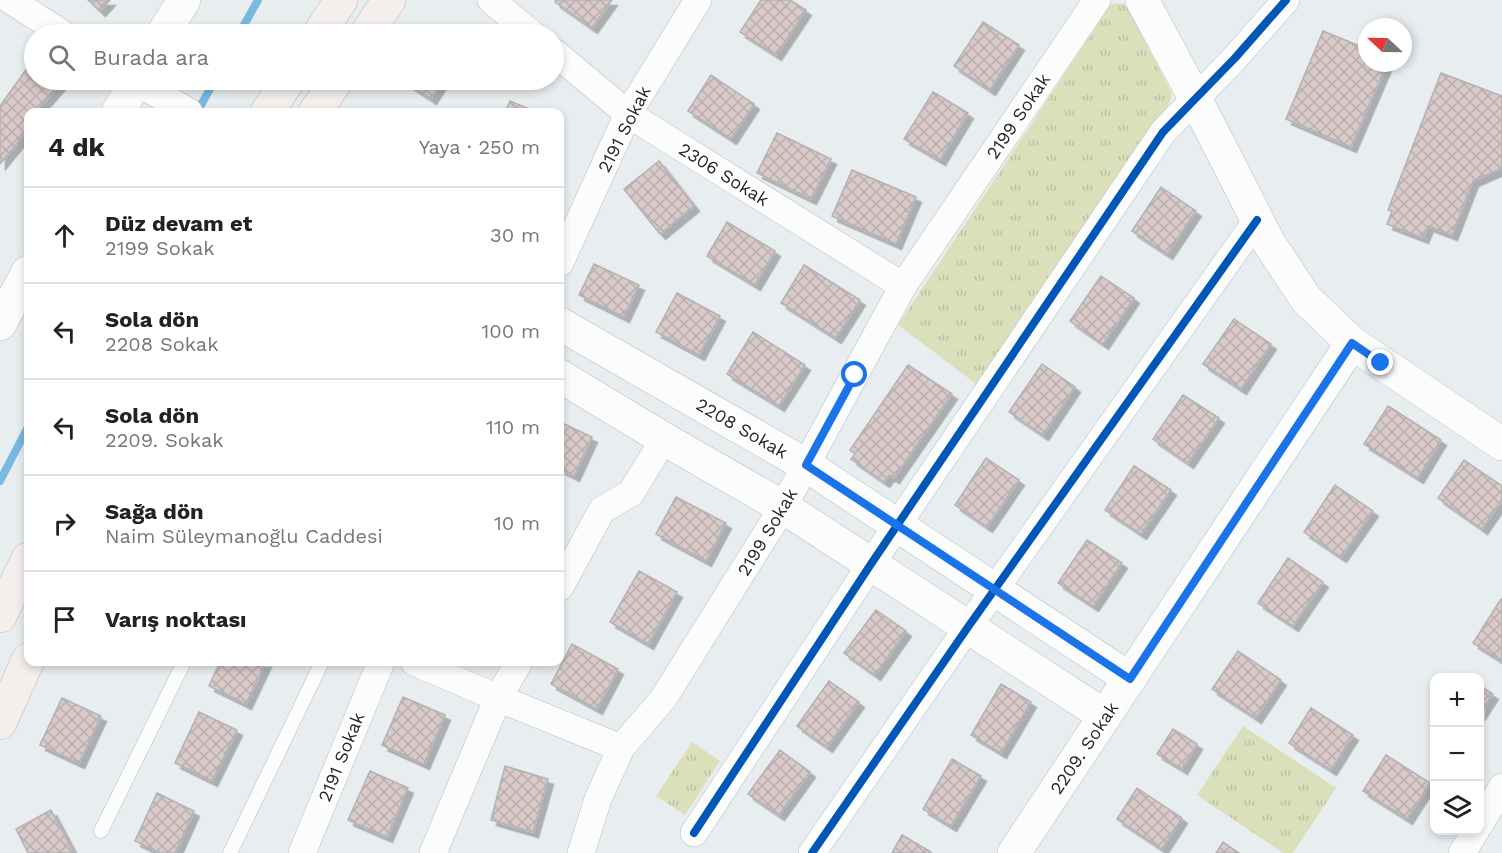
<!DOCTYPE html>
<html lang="tr">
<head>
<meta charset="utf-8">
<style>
  :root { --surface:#fff; --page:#f6f6f6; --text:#222; --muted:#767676; --line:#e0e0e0 }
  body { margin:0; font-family:"Work Sans",sans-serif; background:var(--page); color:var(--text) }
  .controls { position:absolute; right:18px; bottom:18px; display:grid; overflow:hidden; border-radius:12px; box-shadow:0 3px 9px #0003 }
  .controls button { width:54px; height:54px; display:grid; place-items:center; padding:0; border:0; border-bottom:2px solid var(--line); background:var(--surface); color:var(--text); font:30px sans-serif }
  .compass { position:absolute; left:1358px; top:18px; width:54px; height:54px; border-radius:50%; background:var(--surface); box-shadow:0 3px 9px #0003; rotate:292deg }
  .stop { position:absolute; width:18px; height:18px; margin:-14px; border:4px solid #1a73e8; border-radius:50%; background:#fff }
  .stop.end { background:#1a73e8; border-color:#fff; box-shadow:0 2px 6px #0008 }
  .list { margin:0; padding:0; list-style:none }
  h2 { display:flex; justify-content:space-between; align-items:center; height:78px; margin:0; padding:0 24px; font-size:26px }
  h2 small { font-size:20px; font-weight:400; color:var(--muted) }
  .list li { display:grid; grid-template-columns:39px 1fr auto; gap:18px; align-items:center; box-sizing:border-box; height:96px; padding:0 24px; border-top:2px solid var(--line) }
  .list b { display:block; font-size:22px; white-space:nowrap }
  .list p { margin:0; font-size:20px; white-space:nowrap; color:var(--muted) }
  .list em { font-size:20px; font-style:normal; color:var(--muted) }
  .icon { flex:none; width:33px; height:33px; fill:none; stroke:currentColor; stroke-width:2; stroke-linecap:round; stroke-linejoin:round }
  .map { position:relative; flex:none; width:1502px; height:853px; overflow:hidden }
  .search { position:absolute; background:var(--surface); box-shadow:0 3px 9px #0003; left:24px; top:24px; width:540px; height:66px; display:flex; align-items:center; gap:15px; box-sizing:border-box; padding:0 21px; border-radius:33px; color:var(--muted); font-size:22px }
  .panel { position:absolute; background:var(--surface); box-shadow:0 3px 9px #0003; left:24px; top:108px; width:540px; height:558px; border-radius:12px }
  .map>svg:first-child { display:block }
  .grass { fill:url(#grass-tufts) }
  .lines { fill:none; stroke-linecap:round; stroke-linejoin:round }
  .stream { stroke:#77b9e0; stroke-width:8 }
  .building { fill:url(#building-cross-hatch); stroke:#b1b2b3; stroke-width:1.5; filter:url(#shadow) }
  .service-casing { stroke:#b9bcbe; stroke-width:15 }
  .minor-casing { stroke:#b9bcbe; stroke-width:28 }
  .tertiary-casing { stroke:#b9bcbe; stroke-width:34 }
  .primary-casing { stroke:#bdb6b5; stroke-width:34 }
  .service { stroke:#fcfcfd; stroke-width:14 }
  .minor { stroke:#fcfcfd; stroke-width:27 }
  .tertiary { stroke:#fcfcfd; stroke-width:33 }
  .primary { stroke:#f4efed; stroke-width:33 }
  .cycleway-casing { stroke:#fff; stroke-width:11 }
  .cycleway { stroke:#0057b8; stroke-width:8 }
  .route { stroke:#1a73e8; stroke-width:8 }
  .labels { text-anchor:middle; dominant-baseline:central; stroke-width:4.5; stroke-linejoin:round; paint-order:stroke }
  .street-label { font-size:18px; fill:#26282b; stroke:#fff }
</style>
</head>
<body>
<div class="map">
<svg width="1502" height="853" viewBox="0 0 1502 853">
  <defs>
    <pattern id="grass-tufts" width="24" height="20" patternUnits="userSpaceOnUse" patternTransform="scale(1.5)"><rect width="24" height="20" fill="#dbe0bb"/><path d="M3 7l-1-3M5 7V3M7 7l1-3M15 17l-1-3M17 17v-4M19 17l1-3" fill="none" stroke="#bcc0a1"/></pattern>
    <pattern id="building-cross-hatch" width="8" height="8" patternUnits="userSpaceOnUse" patternTransform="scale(1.5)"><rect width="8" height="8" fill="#dac9c9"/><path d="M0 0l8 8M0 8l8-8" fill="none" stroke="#bbadad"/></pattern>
    <filter id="shadow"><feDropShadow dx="5.5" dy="5.5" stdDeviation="0" flood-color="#0004"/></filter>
  </defs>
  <rect width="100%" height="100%" fill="#e8edf0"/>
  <path class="grass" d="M1119,3L1127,6L1172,94L1166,113L979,386L898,325L1111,4Z
    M1243,726L1336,788L1293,853H1283L1197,795Z
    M692,742L720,761L685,815L656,796Z"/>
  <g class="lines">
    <path class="stream" d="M239,34L258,0
      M197,112L215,80
      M0,481L28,427"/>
  </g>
  <path class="building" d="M88,0H110L100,11Z
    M556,0H612L592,28L555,2Z
    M761,0H790L806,10L776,55L740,32Z
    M983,22L1019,45L990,90L954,66Z
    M1323,31L1367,49V63H1387L1351,147L1286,119Z
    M33,60L34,61V80H57L61,83L36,112H28V130L0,164V106Z
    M1441,73L1502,96V170L1500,169L1473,181L1452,235L1428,226L1423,238L1387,224L1392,211L1388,210Z
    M711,75L754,104L731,139L688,111Z
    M402,80H443L431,99Z
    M933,92L968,113L940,160L904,139Z
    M510,101L536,112H505Z
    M777,133L831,159L811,199L757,173Z
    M659,161L694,206L660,234L624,189Z
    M852,170L916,197L896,244L832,216Z
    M1161,187L1196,211L1167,254L1132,231Z
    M727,222L775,251L755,285L707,256Z
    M594,264L639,285L624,317L579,295Z
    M804,265L860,300L836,338L781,303Z
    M1101,276L1134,298L1103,344L1070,321Z
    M677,293L720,316L699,355L656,332Z
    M1234,319L1271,344L1241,389L1203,364Z
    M753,332L805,365L779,406L727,374Z
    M1042,364L1075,387L1043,435L1009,412Z
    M908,365L952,394L894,478L889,475L884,482L851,459L855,454L850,450Z
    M1183,395L1219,418L1188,463L1153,439Z
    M1388,406L1441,440L1418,478L1364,444Z
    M560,422L592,437L574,476L560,469Z
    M986,458L1019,480L987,527L955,505Z
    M1464,460L1502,486V500L1482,529L1438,498Z
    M1134,466L1171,490L1141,534L1105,510Z
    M1335,485L1373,511L1341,557L1304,532Z
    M676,497L726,523L706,561L656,534Z
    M1087,540L1122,563L1093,606L1058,583Z
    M1288,558L1323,582L1293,626L1258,603Z
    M639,571L677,592L648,644L610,622Z
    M1501,599L1502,600V661L1473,643Z
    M876,610L906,631L875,675L844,653Z
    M572,644L618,669L597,709L551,684Z
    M1238,651L1281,680L1256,718L1212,689Z
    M220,662H266L246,704L209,686Z
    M829,681L859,702L827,747L797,726Z
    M1001,684L1031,702L1001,753L971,735Z
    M1480,686L1493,694L1480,714Z
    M403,697L445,715L424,764L382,745Z
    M62,698L101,716L79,763L40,745Z
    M1311,708L1353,735L1331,770L1289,743Z
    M199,712L237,730L212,781L175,763Z
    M1173,729L1197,744L1182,769L1157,754Z
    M780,750L810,772L779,815L748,794Z
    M1386,755L1430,783L1407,819L1363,791Z
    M952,759L981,776L951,826L923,809Z
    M505,766L548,779L533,832L491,820Z
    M370,771L408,788L387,837L348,820Z
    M1137,788L1182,818L1162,849L1117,819Z
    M157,793L194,811L175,853H160L135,841Z
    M51,810L74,853H28L16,829Z
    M902,835L931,852V853H892Z
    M1223,842L1239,853H1216Z"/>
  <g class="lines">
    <g class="service-casing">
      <path id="service" d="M101,831L184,662
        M230,853L322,662"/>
    </g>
    <g class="minor-casing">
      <path id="minor" d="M10,0L63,34
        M491,0L532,34
        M554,52L628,114L903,286
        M133,80L189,112
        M560,263L628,114L698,0
        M560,587L602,510L631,493L664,439
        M414,662L498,698L621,748
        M1480,824L1502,787
        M694,833L871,564L1163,132L1235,58L1286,0
        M302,853L381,662
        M433,853L498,698L519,662
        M581,853L598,799L621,748L663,699L783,507L903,286L1097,0
        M812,853L968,627L1257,220
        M1462,853L1476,830"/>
    </g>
    <g class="tertiary-casing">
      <path id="tertiary" d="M1142,0L1195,98L1269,243L1306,299L1352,343L1502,444
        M163,34L184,0
        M118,112L137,80
        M0,324L28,272
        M560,324L806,465L1130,679
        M560,376L664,439L783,507L1105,716
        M1014,853L1352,343"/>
    </g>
    <g class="primary-casing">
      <path id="primary" d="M319,34L341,0
        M366,34L389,0
        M267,112L289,80
        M315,112L337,80
        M0,616L28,559
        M0,723L28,660"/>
    </g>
    <use href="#service" class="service"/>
    <use href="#minor" class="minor"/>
    <use href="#tertiary" class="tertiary"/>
    <use href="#primary" class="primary"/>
    <g class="cycleway-casing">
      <path id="cycleway" d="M694,833L871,564L1163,132L1235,58L1286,0
        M812,853L968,627L1257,220"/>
    </g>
    <use href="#cycleway" class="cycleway"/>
  </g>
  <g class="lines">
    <path class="route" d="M855,375L806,465L1130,679L1352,343L1381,363"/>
  </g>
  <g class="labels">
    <g class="street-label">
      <text transform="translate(1018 116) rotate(-56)">2199 Sokak</text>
      <text transform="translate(624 129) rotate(-63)">2191 Sokak</text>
      <text transform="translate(724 174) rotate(32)">2306 Sokak</text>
      <text transform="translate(742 428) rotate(30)">2208 Sokak</text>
      <text transform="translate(767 532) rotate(-59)">2199 Sokak</text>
      <text transform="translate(1084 748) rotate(-56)">2209. Sokak</text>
      <text transform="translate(341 757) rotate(-68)">2191 Sokak</text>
    </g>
  </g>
</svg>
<div class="controls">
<button>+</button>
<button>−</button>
<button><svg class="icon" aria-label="layers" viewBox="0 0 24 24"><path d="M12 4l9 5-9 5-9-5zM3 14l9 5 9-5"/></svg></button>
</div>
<svg class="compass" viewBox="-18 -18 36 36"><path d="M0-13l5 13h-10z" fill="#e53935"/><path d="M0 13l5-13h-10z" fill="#767676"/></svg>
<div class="stop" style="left:855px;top:375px"></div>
<div class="stop end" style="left:1381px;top:363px"></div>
<div class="search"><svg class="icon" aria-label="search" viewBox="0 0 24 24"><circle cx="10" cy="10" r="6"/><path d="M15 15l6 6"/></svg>Burada ara</div>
<section class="panel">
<h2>4 dk<small>Yaya · 250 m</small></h2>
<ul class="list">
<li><svg class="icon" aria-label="ahead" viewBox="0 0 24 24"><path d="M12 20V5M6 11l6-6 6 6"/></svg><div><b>Düz devam et</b><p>2199 Sokak</p></div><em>30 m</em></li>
<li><svg class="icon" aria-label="left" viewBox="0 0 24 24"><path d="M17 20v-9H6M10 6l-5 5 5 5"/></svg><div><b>Sola dön</b><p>2208 Sokak</p></div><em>100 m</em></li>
<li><svg class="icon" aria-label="left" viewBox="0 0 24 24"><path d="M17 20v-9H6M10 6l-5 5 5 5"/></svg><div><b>Sola dön</b><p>2209. Sokak</p></div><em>110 m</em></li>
<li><svg class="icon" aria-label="right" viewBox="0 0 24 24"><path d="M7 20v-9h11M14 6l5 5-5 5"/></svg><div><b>Sağa dön</b><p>Naim Süleymanoğlu Caddesi</p></div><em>10 m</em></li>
<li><svg class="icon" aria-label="arrive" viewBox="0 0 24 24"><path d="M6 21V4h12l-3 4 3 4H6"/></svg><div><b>Varış noktası</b></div></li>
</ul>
</section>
</div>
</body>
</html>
